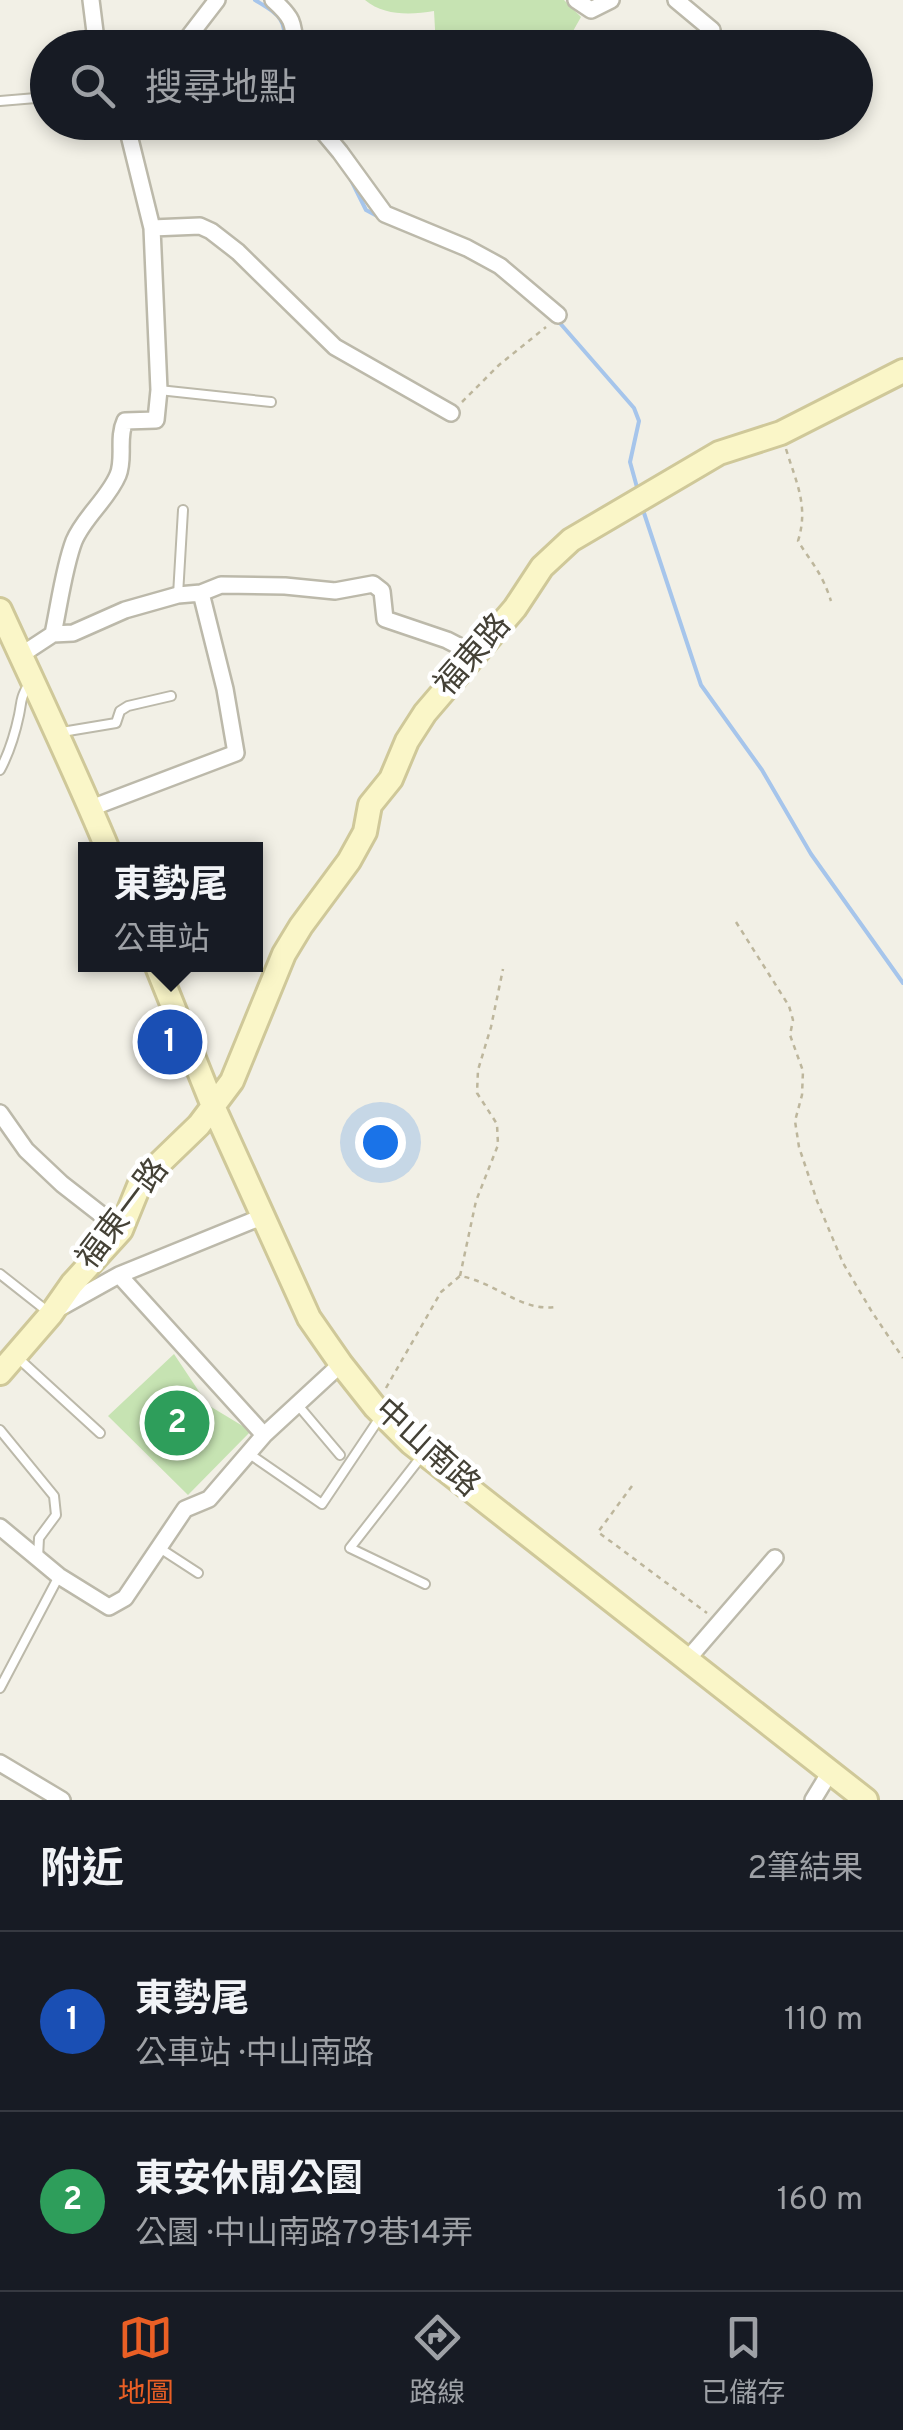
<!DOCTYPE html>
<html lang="zh-TW">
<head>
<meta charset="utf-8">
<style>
  :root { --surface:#171b24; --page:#20242c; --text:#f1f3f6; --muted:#9ea1a6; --line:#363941; --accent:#ea5f25 }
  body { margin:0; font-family:Overpass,"Noto Sans TC",sans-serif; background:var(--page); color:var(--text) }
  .you { position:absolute; left:380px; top:1142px; width:35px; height:35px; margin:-25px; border:8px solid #fff; border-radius:50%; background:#1a73e8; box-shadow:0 0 0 15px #1a73e833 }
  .badge { display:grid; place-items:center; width:65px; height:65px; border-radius:50%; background:var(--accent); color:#fff; font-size:32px; font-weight:700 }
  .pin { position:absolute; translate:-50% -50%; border:5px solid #fff; box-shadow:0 2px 10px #0006 }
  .popup { position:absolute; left:78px; top:842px; width:185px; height:130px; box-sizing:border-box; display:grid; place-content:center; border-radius:0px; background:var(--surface); filter:drop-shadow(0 2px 8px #0005); font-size:32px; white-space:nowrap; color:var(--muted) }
  .popup b { font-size:38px; color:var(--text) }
  .popup::after { content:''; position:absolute; left:50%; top:100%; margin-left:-20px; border:20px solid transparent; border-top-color:var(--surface) }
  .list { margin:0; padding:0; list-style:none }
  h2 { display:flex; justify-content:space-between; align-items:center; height:130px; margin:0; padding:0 40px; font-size:42px }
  h2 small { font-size:32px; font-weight:400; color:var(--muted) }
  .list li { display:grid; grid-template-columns:65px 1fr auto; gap:30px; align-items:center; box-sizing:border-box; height:180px; padding:0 40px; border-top:2px solid var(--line) }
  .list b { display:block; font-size:38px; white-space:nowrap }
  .list p { margin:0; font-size:32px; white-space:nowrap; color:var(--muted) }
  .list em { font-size:32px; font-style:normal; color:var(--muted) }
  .icon { flex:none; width:55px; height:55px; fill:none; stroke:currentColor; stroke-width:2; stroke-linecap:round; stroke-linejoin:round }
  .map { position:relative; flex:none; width:903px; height:1800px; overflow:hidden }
  .search { position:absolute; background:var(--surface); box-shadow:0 5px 15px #0003; left:30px; right:30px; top:30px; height:110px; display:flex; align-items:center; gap:25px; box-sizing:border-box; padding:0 35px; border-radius:55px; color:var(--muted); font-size:38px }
  .sheet { height:490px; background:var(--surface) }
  nav { display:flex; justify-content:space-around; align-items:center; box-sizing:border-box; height:140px; border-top:2px solid var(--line); background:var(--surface); font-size:28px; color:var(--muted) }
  nav a { display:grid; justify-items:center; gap:5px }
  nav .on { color:var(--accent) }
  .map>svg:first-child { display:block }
  .green { fill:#c6e3b2 }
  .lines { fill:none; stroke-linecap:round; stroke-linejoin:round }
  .stream { stroke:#a6c5eb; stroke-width:4 }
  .lane-casing { stroke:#bcb9aa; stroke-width:12 }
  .street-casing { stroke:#bcb9aa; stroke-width:20 }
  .secondary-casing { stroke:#cfc899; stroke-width:28 }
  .path { stroke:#bdb69c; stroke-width:2.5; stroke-dasharray:5 5; stroke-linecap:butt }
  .lane { stroke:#fff; stroke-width:8 }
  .street { stroke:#fff; stroke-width:15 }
  .secondary { stroke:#faf6c8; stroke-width:22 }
  .labels { text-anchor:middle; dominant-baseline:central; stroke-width:9; stroke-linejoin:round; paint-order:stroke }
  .street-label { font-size:32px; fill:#444136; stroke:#fff }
</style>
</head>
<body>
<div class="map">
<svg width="903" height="1800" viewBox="0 0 903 1800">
  <rect width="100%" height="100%" fill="#f2f0e6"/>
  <path class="green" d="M365,0H564L581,17L564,47L547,42L538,48L436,47L434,11C411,15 384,16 365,0Z
    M174,1354L208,1405L251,1431L188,1495L108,1416Z"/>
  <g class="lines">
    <path class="stream" d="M255,0C279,15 286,17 285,48
      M350,178L366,210L379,217
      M559,322L634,408L639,421L630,462L638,491
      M643,510L701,685L762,770L811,854L903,983"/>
    <g class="lane-casing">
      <path id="lane" d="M0,101L48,97
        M159,390L271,402
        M178,595L183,510
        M62,732L116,723L120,711L128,706L171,696
        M0,770C9,753 15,734 19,715C22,700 20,700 28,685
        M0,1274L47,1311
        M18,1358L100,1433
        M297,1404L340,1455
        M0,1430L54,1496L56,1515L39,1538L38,1558
        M248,1453L322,1504L381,1416
        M421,1457L350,1548L425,1584
        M158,1547L198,1573
        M0,1688L59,1576"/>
    </g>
    <g class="street-casing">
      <path id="street" d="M91,0L97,48
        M273,0C292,17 294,22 295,48
        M576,0L591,10L611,0
        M676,0L712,30
        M180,48L217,0
        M315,122L340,152L385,214L467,248L500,266L558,315
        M152,228L200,226L211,231L238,252L335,347L451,413
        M53,634L73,633L125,610L178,595L201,593L221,585L285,586L335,591L373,584L382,591L385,619L447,640L476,655
        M21,655L53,634C59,606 64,567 74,541C84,517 108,499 118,475C125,458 117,438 125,421L156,420L159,390L152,228L128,131L123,122
        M91,808L236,753L225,689L201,593
        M0,1113L26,1150L62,1184L121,1230
        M119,1275L264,1435
        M58,1309L119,1275L264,1216
        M0,1527L59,1576L109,1607L125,1598L185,1509L209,1499L264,1435L341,1364
        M686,1661L775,1558
        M0,1763L62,1800
        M813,1800L830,1772"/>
    </g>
    <g class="secondary-casing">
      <path id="secondary" d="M0,610C36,689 74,768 108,850
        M156,964L213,1106L309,1318L341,1364L375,1407L411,1443L866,1800
        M0,1373L51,1314L72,1284L121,1230L141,1181L199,1125L232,1081L284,954L301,926L349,861L365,832L370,805L391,779L407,741L425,713L515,608L542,567L571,540L719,453L781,433L903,371"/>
    </g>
    <path class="path" d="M462,402L499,365L546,327
      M786,449C796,482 809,506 798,541C813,565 822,573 831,601
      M736,922L789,1006L793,1020L790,1035L803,1071L802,1095L795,1121L799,1147L817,1201L843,1263L872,1312L903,1358
      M460,1276L476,1201L498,1145L497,1124L477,1093L478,1070L491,1027L503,969
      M386,1388L441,1292L460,1276C495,1282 521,1312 556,1307
      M632,1486L598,1532L707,1613"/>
    <use href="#lane" class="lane"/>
    <use href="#street" class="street"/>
    <use href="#secondary" class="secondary"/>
  </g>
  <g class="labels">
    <g class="street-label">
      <text transform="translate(474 656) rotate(-49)">福東路</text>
      <text transform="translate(124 1215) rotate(-53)">福東一路</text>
      <text transform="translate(426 1449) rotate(42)">中山南路</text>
    </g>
  </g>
</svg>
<div class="you"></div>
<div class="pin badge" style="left:170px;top:1042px;background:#1a4fb4">1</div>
<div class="popup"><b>東勢尾</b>公車站</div>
<div class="pin badge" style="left:177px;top:1423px;background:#2e9e5b">2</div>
<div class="search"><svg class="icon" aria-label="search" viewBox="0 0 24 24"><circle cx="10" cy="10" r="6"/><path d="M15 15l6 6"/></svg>搜尋地點</div>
</div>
<section class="sheet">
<h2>附近<small>2筆結果</small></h2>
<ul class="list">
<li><span class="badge" style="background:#1a4fb4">1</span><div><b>東勢尾</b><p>公車站 · 中山南路</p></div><em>110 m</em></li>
<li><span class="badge" style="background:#2e9e5b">2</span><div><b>東安休閒公園</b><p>公園 · 中山南路79巷14弄</p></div><em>160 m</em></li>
</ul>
</section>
<nav>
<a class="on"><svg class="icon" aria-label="map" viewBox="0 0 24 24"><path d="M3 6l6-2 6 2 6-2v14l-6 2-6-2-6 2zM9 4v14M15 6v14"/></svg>地圖</a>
<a><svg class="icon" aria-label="directions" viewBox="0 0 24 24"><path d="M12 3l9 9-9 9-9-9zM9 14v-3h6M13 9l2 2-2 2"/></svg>路線</a>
<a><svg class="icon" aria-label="saved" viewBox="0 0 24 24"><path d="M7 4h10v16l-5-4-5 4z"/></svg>已儲存</a>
</nav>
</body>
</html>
